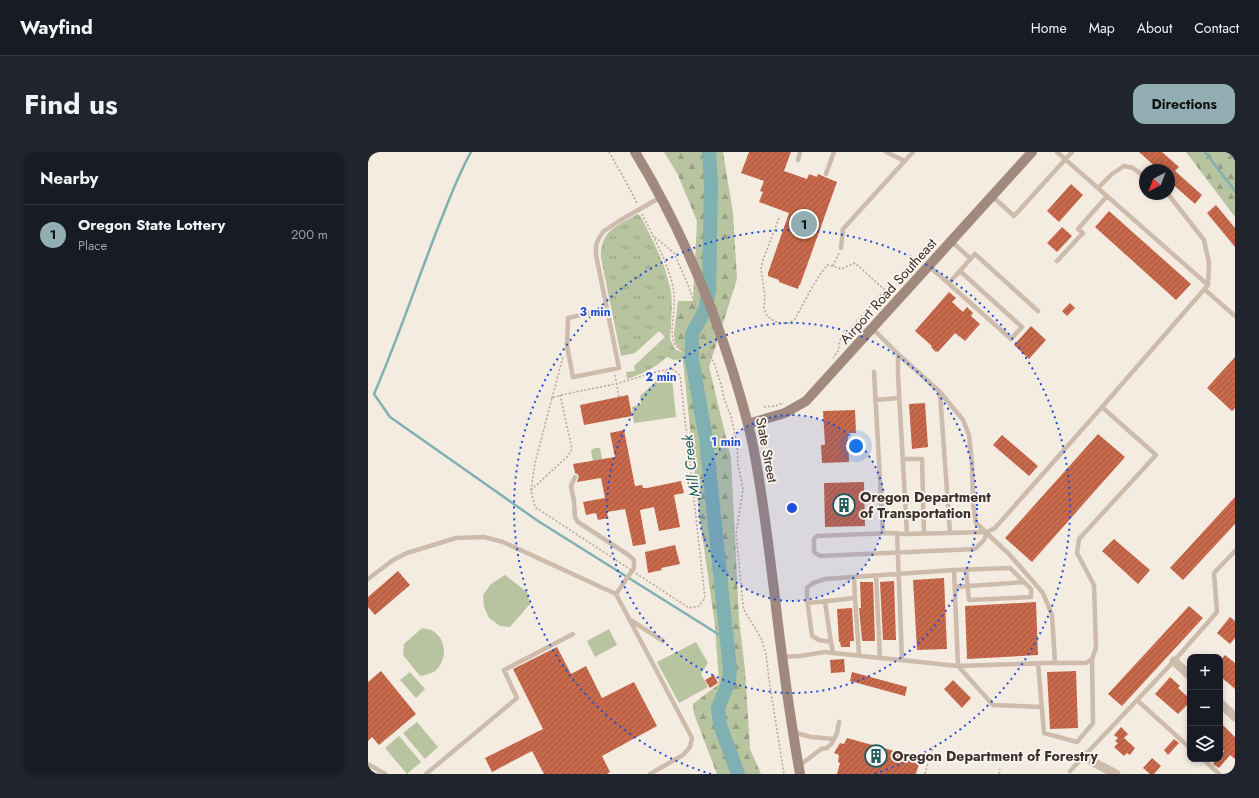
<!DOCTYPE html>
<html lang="en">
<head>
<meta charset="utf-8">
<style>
  :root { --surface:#171b24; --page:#20242c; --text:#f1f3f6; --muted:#9ea1a6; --line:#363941; --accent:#92aeb2 }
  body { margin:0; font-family:Jost,sans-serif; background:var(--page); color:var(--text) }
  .controls { position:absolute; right:12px; bottom:12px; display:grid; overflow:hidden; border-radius:8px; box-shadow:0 2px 6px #0003 }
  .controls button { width:36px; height:36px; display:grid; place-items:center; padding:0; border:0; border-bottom:1px solid var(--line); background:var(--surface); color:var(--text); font:20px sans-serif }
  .compass { position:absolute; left:771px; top:12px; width:36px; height:36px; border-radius:50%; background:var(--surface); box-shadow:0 2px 6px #0003; rotate:222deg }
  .you { position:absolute; left:488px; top:294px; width:14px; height:14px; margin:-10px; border:3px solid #fff; border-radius:50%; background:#1a73e8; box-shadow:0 0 0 6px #1a73e833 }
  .badge { display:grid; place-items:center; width:26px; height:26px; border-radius:50%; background:var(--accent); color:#111; font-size:13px; font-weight:700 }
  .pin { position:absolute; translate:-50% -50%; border:2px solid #fff; box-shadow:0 1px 4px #0006 }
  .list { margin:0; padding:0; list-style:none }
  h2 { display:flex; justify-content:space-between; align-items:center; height:52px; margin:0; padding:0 16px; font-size:17px }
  h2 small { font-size:13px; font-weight:400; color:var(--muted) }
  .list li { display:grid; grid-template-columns:26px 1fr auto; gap:12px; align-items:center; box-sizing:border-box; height:60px; padding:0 16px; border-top:1px solid var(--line) }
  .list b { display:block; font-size:15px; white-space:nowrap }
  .list p { margin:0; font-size:13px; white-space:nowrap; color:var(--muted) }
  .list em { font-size:13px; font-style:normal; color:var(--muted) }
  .icon { flex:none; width:22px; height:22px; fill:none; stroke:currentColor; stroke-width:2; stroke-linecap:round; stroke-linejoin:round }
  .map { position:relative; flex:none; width:867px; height:622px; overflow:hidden; border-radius:12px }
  header { display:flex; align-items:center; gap:24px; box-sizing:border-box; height:56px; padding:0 20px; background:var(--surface); border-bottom:1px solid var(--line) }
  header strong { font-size:19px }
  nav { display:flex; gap:22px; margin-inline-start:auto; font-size:14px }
  .intro { display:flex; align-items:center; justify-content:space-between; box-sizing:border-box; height:96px; padding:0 24px }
  h1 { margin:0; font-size:28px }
  .button { padding:10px 18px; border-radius:12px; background:var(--accent); color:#111; font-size:14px; font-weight:700 }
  main { display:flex; gap:24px; padding:0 24px }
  aside { flex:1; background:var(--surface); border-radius:12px; box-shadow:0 2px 6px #0003 }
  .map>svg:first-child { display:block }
  .grass { fill:url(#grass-tufts) }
  .forest { fill:url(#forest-firs) }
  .garden { fill:#b8c4a0 }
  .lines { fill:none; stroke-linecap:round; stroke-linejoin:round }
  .stream { stroke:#7fb0b2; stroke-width:2.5 }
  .river { stroke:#7fb0b2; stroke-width:14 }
  .building { fill:url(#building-hatch) }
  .path { stroke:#b9a596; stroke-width:1.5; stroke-dasharray:2 2; stroke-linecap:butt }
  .service { stroke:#cdbbac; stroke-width:4.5 }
  .minor { stroke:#cdbbac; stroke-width:9 }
  .secondary { stroke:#a18a7d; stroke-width:10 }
  .ring { fill:none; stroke:#1d4ed8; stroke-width:2; stroke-dasharray:2 4 }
  .labels { text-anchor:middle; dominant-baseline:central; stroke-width:3.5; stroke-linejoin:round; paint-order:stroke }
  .street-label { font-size:14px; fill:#3b302b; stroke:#fbf5ee }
  .poi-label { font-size:14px; font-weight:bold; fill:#3b302b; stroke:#fbf5ee; text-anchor:start }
  .water-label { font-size:15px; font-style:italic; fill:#1f5a5e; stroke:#fbf5ee }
  .centre { fill:#1d4ed8; stroke:#fbf5ee; stroke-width:2 }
  .ring-label { font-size:12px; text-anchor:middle; font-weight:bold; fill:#1d4ed8; stroke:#fbf5ee; stroke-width:3.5; stroke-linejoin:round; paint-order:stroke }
</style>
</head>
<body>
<header>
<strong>Wayfind</strong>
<nav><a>Home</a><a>Map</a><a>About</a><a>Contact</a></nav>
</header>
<div class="intro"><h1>Find us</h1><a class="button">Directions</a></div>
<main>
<aside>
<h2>Nearby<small></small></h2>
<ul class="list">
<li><span class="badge">1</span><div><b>Oregon State Lottery</b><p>Place</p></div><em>200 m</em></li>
</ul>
</aside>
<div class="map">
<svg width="867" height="622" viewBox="0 0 867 622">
  <defs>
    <pattern id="grass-tufts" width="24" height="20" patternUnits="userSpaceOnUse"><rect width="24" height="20" fill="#b8c4a0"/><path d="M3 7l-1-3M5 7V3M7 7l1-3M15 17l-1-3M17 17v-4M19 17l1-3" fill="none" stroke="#97a083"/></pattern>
    <pattern id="forest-firs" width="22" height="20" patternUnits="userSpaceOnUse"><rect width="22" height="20" fill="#b8c4a0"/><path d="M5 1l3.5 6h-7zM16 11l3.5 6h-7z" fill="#97a083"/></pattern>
    <pattern id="building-hatch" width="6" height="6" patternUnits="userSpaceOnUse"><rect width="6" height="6" fill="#c8694b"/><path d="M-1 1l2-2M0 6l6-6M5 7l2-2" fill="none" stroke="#a4573f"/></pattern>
  </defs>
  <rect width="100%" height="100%" fill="#f4ebe1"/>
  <path class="grass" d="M270,62L273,65L287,93L296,114L303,139L304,155L302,187L305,194L308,198L314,200L315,207L306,208L299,205C285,217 276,221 259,227L258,220L267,219L266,214L297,185L291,179L267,201L253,204L233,106C232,78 249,74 270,62Z"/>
  <path class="forest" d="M296,0H355L365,61L369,127L341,215L363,306L371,467L377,518L382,597L393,622H349L326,562L325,552L351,532L347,473L331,361L314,200L307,191L306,181L310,149H325L329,69L309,21Z
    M818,0H866L867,2V65Z"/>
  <path class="garden" d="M295,223L304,226L308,265L266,271L264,255L273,252L272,244Z
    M227,296H232L234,307L225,309L223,298Z
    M137,423L159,440L162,452L142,475L132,474L121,466L116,455L115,443L123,432Z
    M54,476C57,477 61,477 63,478C79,486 80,508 67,519C63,522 57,523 52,524L35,503L36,492Z
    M241,477L249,493L227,505L219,489Z
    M328,490L340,511L333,522L340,535L311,551L289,510Z
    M42,520L57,537L48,546L32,528Z
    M49,570L70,595L57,607L35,581Z
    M31,584L53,610L39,622L17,596Z"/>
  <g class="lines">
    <path class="stream" d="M103,0C90,23 81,48 71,73C49,129 30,187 6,242L22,265L170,369L358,487
      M837,0L867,39"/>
    <path class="river" d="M341,0L343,31L341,139L337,158L324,182V208L338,287L362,518L361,529L350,556L352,573L370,622"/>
  </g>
  <path class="building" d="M381,0H423L416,19L439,27L441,22L449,25L450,22L469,30L432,133H431L430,137L411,130V128L400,124V121L421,61L391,50L395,40L392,39L396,29L373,21Z
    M771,0H794L811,15L807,19L834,43L827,52L801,29V18H791Z
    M703,32L715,43L691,70L679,59Z
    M848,53L867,76V95L839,61Z
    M741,59L823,132L808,148L727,75Z
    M694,75L704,84L689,100L679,91Z
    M581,140L588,146L584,150L595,160L599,155L605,161L603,164L612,172L597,189L587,181L570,200L569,199L568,200L563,195L564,194L547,179Z
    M702,151L707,156L699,164L694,159Z
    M663,174L678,188L661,207L646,193Z
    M867,205V256L864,259L839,236Z
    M260,243L264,264L216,273L212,253Z
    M557,251L560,295L544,297L541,252Z
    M487,258L488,281H480L481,310L454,311L453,293H457L455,259Z
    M256,278L267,334L274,333L275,336H279L313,329L316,341L306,343L312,375L291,379L286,355L272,358L278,392L265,394L257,357L239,360L240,366L230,368L228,361L218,363L215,350L237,346L233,326L209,330L211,324L209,322L207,321L205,312L247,305L242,281Z
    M730,282L757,305L664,410L637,386Z
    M634,283L670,314L661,324L625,293Z
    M496,330L497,374L457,375L456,331Z
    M867,345V372L815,428L802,416Z
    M746,387L782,418L770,432L734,399Z
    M307,393L312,412L293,416L294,418L280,421L277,400Z
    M30,419L42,433L7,463L0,455V445Z
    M576,426L579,497L549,498L545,428Z
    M526,429L528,488H515L512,430Z
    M492,430H505L507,489H495L494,488L491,456H493Z
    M668,450L670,503L599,507L597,454Z
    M821,454L835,466L754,554L740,542Z
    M484,456L486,489H482V495H473L472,490H471L469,457Z
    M862,465L867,469V486L862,492L849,481Z
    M189,495L203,522L218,514L234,546L266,530L289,574L234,604L242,620L239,622H176L164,599L124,620L117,606L175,577L145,517Z
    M857,503L867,511V537L852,524V509Z
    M476,507L477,520L463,521L462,508Z
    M13,519L48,562L11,593L4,585L0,589V530Z
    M708,519L710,576L682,577L679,520Z
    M484,520L539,535L537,544L482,529Z
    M346,523L350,531L342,536L337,528Z
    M802,525L812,534L810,536L822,547V550L810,562L787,542Z
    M585,528L603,546L594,556L576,537Z
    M855,573L867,585V607L862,603L851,616L845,612L849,607H852V604L856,599L852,595V576Z
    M753,575L760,582L756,586L767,596L762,603L759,601L756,604L746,595L750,591L747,589L750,586L746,583Z
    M479,586L548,605L547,611L551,612L548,622H469L472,611L470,610L471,603L466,601L472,591L476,592Z
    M806,587L811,591L800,603L796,598Z
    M784,606L793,614L786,622H782L775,616Z"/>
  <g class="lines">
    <path class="path" d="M241,0L256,26L269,51
      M274,62C285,84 304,118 306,142C308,159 301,176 306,192L311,197L342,204L347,213L354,236L356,247L363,264L369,293L370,313L375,337L368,382L375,453L376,458L393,486L398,502L402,534L416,622
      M411,66L395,108L393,117L397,145L396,156L399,164L406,169L412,171H421L427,167L441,141L451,124L459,113L465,114L473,117L487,111L517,138L472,188L470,199L465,206
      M287,85L306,101L320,133L342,194V203
      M465,114L471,101
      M304,217L312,223L337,446L331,454L321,456L167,355L163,338L167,311L184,246C205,239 228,237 250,231C268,227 285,219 304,217Z
      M247,223L251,245
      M184,246L195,205
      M396,255L406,254L416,251
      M163,338L200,304L204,297L192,243
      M557,622L565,594
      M631,622L632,617"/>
    <path class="service" d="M518,0L537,9
      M430,8L432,0
      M458,22L466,0
      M730,36L744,22L756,14L765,16L777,25
      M800,42L836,88L841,111L840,133
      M624,44L646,64L704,0
      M583,89L603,107
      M473,96L475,77L545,0
      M689,109L715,81L710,77L739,44
      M561,114L643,187L654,175L592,119
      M581,131L607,102L670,159
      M836,137L867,164
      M238,157L200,166L199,194L205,225L251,216L228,103V93L231,86L236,79L251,69L293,45
      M505,177L530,202L572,240L595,268L601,283L604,311L605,351L608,371L641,402L675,441L684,463L687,511
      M530,202V223L539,382L619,380L627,376L734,255
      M506,220L515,381
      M572,241L582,381
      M507,248L531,246
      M535,307H554L556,382
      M207,325L203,334L206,349L207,365L210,370L259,402L266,408V416L248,442
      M529,381L534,508
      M539,382L522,381L449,384L446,387V400L452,404L607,397L616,388L619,380
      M586,418L642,416L663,437V445L601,448L598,418
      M508,424L512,506
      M0,427L25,408L39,401L88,386L116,385L135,390L248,442L324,586L322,595L315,603L282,622
      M587,435L656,430
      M487,446L491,503
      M457,450L463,490
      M440,451L487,446L486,425
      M264,469L295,489
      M465,501L463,490L451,488L444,484L439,447V436L445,431L457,427L586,418L590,514L625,553L674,555
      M414,505L432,504L457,500L465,501L590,514L675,511H718L724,507L728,496L726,433L709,401L711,387L788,303L734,255L840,133L689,0
      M670,511L676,581L709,590L725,571L724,507
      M770,549L822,596
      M425,580L443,585L466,587
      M835,607L851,622
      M0,612L17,622
      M431,614L453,597L459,596L464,591L469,581L471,570
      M702,619L806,509L849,460L846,421L867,399
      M58,622L149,546L136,518L205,482"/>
    <path class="minor" d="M806,509L822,524
      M852,551L867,565
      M719,603L725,610L748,622"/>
    <path class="secondary" d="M267,0C309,69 341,143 365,220C373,246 381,272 386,299C395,345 400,391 406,438C413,499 421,561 432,622
      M380,272L417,261L438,249L664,0"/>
  </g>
  <circle cx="424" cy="356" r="93" fill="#1d4ed8" fill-opacity=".12"/>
  <g class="ring">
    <circle cx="424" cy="356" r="93"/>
    <circle cx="424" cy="356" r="185"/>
    <path d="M343 622A278 278 0 1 1 505 622"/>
  </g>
  <defs>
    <g id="building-ring" transform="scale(1.15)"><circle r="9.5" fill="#fbf5ee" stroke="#1f5a5e" stroke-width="1.5"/><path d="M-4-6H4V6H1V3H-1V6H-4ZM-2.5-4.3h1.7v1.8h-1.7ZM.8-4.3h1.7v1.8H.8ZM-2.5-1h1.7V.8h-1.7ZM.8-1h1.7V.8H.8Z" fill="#1f5a5e"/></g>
  </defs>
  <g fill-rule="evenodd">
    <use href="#building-ring" x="476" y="353"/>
    <use href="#building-ring" x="508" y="604"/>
  </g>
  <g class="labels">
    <g class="street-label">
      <text transform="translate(520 139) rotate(-48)">Airport Road Southeast</text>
      <text transform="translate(399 298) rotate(79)">State Street</text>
    </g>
    <g class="poi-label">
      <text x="492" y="345">Oregon Department<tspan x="492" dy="16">of Transportation</tspan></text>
      <text x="524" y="604">Oregon Department of Forestry</text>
    </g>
    <g class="water-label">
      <text transform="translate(323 314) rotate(-97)">Mill Creek</text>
    </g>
  </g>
  <circle cx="424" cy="356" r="6" class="centre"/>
  <g class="ring-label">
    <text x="227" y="164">3 min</text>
    <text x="293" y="229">2 min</text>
    <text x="358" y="294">1 min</text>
  </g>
</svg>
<div class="controls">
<button>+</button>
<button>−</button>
<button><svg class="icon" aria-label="layers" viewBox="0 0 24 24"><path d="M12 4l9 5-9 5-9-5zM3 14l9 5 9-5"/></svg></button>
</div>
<svg class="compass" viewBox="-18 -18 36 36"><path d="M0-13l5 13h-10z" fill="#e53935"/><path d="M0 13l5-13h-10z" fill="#9ea1a6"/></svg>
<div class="you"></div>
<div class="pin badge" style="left:436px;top:72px">1</div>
</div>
</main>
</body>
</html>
